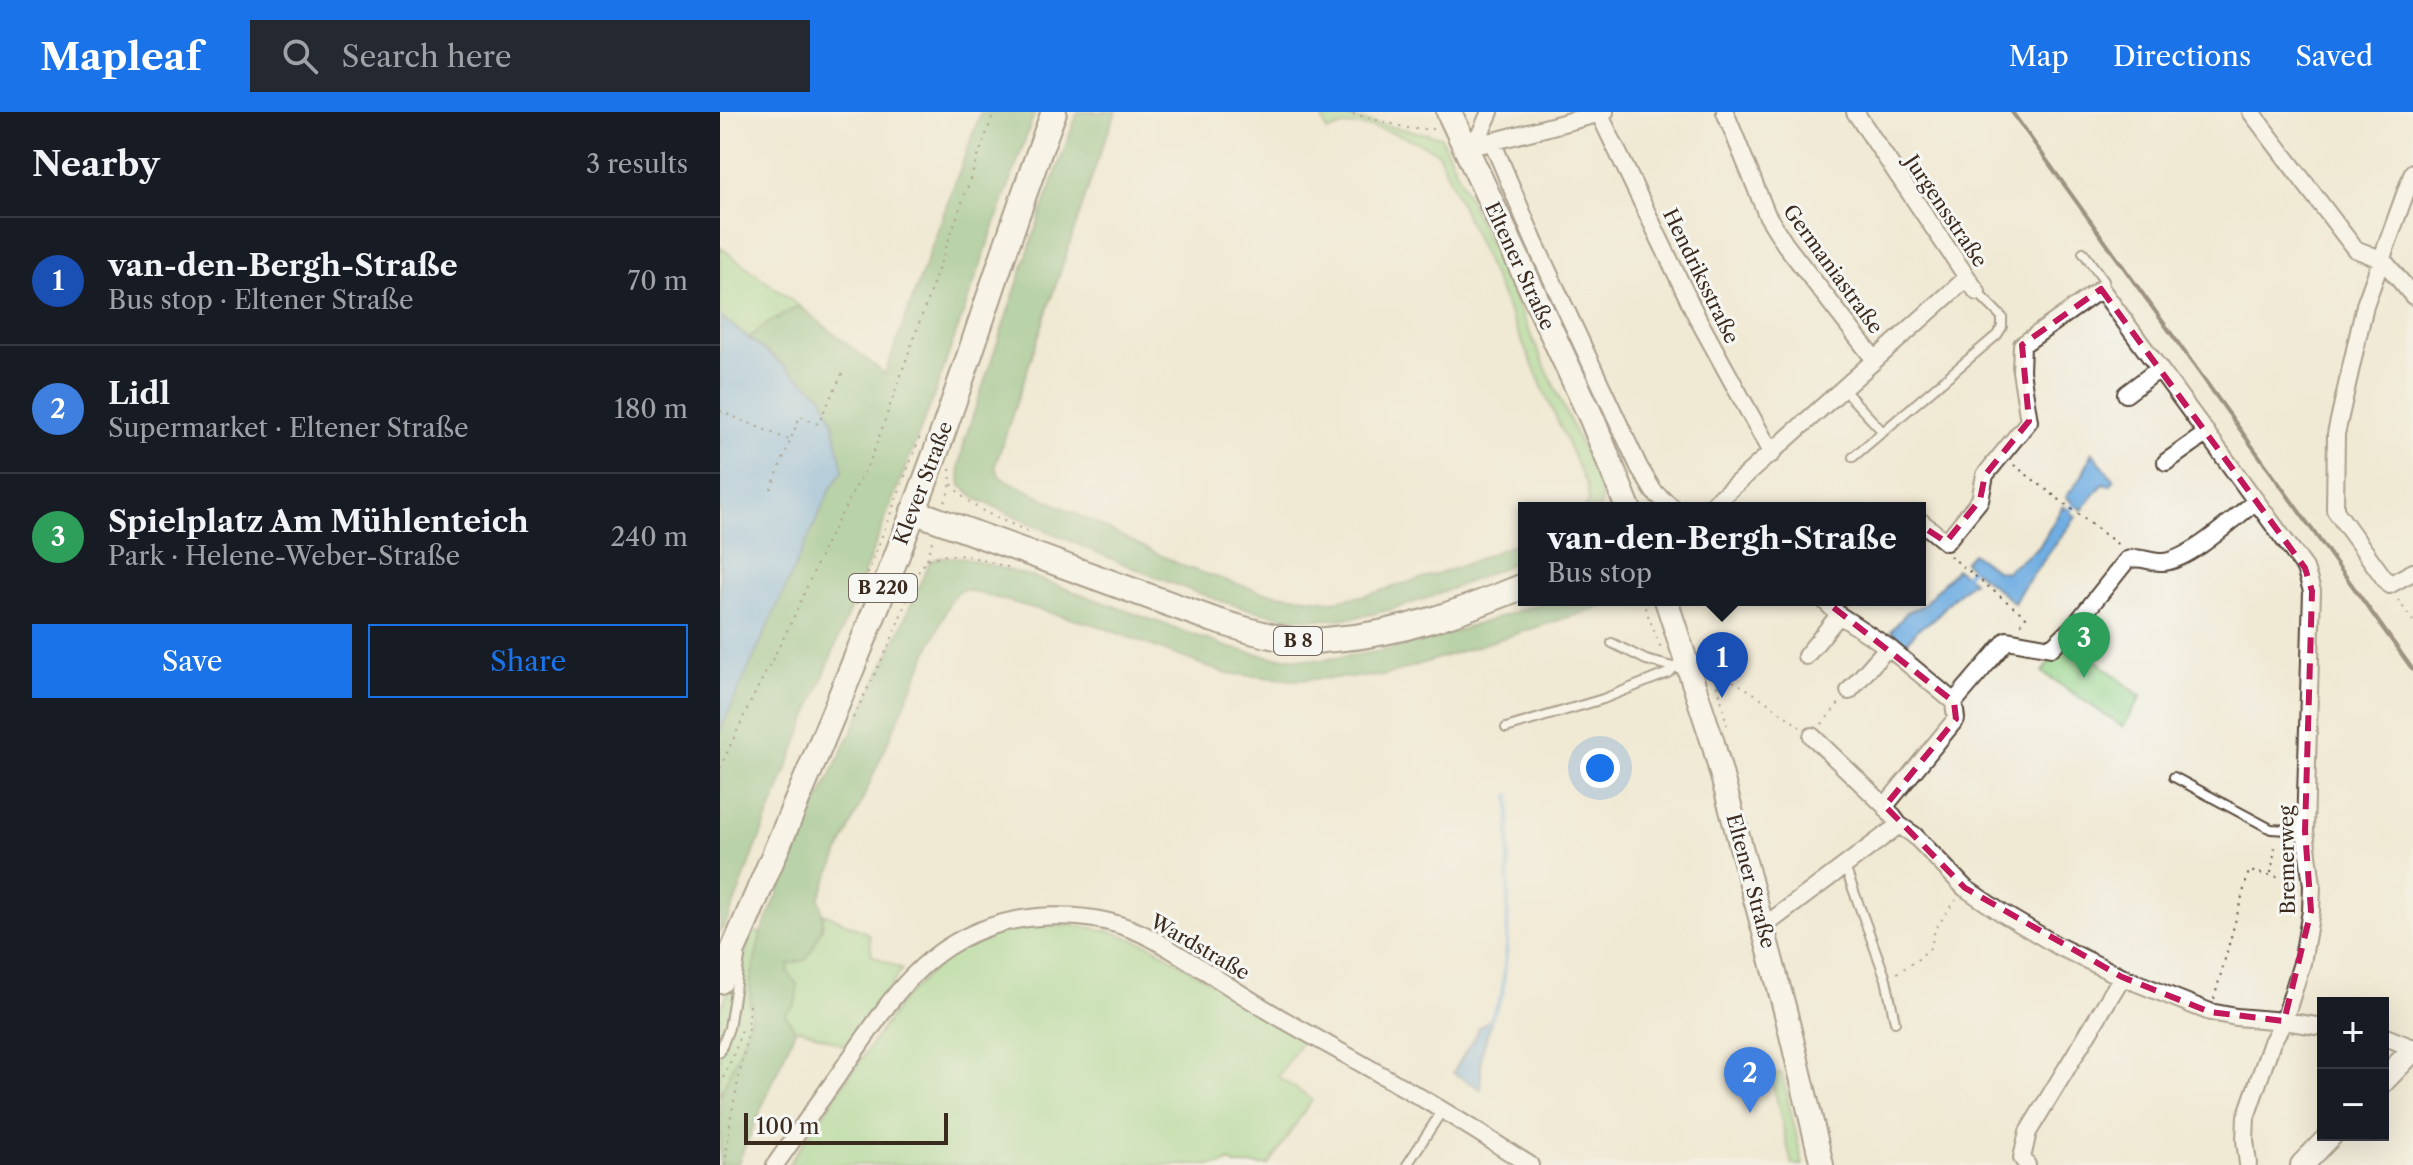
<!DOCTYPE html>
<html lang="en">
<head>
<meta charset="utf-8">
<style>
  :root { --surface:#171b24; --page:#242831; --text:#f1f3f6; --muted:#9ea1a6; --line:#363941; --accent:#1a73e8 }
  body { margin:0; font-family:"Libre Caslon Text",serif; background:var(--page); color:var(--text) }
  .controls { position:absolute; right:24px; bottom:24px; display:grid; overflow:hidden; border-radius:0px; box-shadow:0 8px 32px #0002 }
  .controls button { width:72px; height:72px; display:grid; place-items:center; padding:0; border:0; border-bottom:2px solid var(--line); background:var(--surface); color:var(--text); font:40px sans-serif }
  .scale { position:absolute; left:24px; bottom:20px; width:204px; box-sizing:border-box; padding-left:8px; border:4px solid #3b2a1e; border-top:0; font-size:22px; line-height:28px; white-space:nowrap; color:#3b2a1e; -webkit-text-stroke:6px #f6f6f2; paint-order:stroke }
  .you { position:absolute; left:880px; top:656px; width:28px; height:28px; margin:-20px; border:6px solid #fff; border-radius:50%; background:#1a73e8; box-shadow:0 0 0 12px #1a73e833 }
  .badge { display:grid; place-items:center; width:52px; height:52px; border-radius:50%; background:var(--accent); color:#fff; font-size:26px; font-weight:700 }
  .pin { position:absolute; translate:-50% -66px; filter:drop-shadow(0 2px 4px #0008) }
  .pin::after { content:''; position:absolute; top:42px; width:28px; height:24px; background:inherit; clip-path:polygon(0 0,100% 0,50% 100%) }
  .popup { position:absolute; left:798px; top:390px; width:408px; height:104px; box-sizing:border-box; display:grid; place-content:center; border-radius:0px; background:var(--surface); filter:drop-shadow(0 2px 6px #0005); font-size:26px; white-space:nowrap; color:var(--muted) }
  .popup b { font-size:30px; color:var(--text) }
  .popup::after { content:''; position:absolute; left:50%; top:100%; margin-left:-16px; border:16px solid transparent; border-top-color:var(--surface) }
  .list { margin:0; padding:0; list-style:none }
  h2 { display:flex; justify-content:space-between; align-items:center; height:104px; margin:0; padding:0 32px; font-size:34px }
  h2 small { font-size:26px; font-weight:400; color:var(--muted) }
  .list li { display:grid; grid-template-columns:52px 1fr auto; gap:24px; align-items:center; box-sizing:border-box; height:128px; padding:0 32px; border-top:2px solid var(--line) }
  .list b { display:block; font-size:30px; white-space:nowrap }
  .list p { margin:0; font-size:26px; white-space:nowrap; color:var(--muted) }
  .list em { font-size:26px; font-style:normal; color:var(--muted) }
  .actions { display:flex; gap:16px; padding:24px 32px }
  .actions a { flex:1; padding:18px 0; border:2px solid var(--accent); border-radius:0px; text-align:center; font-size:28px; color:var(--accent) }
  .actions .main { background:var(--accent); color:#fff }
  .icon { flex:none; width:44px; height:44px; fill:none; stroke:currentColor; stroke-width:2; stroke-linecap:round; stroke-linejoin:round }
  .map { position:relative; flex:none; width:1693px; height:1053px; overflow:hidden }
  header { display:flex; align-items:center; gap:48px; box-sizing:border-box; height:112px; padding:0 40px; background:var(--accent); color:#fff }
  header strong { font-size:38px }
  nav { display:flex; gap:44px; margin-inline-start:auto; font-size:28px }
  .search { width:560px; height:72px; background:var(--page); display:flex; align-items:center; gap:20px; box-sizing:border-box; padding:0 28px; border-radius:0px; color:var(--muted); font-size:30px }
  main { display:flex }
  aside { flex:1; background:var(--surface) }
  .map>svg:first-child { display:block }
  .green { fill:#95d489; stroke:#687f54; stroke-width:2 }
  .forest { fill:#78b675; stroke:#5a704a; stroke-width:2 }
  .water { fill:#6fade2; stroke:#556c80; stroke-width:2 }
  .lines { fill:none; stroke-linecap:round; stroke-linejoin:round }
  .stream { stroke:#6fade2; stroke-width:4 }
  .lane-casing { stroke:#564739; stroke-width:12 }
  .street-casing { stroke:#564739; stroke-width:20 }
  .secondary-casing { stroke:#564739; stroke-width:26 }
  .primary-casing { stroke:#564739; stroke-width:28 }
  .path { stroke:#564739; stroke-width:2; stroke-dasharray:2 6; stroke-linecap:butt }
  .lane { stroke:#fff; stroke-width:8 }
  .street { stroke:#fff; stroke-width:16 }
  .secondary { stroke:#fff; stroke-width:22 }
  .primary { stroke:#fff; stroke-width:24 }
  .rail { stroke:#3b2a1e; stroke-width:4 }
  .marked { fill:none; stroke:#c2185b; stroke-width:6; stroke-dasharray:16 10; stroke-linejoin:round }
  .labels { text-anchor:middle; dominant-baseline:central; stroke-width:6; stroke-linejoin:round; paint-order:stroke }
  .shield { fill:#f6f6f2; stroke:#73675e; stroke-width:2 }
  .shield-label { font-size:18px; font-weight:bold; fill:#3b2a1e }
  .street-label { font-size:20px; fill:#3b2a1e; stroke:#f6f6f2 }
</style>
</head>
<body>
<header>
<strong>Mapleaf</strong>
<div class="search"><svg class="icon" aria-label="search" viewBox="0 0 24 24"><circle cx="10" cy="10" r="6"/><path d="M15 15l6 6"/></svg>Search here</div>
<nav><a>Map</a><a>Directions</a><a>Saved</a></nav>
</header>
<main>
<aside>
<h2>Nearby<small>3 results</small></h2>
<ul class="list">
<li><span class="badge" style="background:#1a4fb4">1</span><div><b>van-den-Bergh-Straße</b><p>Bus stop · Eltener Straße</p></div><em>70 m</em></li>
<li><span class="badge" style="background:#3f7fe0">2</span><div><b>Lidl</b><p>Supermarket · Eltener Straße</p></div><em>180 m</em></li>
<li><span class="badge" style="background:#2e9e5b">3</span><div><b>Spielplatz Am Mühlenteich</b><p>Park · Helene-Weber-Straße</p></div><em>240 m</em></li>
</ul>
<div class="actions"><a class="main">Save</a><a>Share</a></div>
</aside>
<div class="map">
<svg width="1693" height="1053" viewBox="0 0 1693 1053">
  <rect width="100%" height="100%" fill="#f6f6f2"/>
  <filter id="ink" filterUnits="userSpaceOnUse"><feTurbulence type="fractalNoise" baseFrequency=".0125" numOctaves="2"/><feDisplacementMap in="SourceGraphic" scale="16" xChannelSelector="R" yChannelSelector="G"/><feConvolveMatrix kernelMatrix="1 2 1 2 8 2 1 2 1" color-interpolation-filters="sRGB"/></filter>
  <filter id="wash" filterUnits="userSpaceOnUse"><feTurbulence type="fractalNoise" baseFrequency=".006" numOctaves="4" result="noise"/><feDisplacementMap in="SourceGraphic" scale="32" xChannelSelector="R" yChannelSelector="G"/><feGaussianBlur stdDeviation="1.8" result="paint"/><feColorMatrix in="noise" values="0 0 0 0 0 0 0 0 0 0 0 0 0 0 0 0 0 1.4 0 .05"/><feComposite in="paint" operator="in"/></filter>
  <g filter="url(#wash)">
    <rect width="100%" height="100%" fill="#f0e9d4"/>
    <path class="green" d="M600,0L721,25L869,351L882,381L880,396H864L869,390L867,375L718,41C696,27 651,11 625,14C619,15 613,18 607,19Z
      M0,135L79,194L48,211L29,226L0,204Z
      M1349,526L1421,585L1403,615L1322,560Z
      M104,801L149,822L152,843L182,857L130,936L82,917L75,918L65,902L75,892L67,860L69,852L102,818Z
      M353,813L390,819L430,833L583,927L558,965L592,987L549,1053H514L511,1049L501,1053H68L182,888L225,846L250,829L296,816Z
      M31,819L41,821L30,872L31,903L22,933L0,984V898L26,841Z
      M1062,961L1083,1053H1072L1051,964Z"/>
    <path class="forest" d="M261,0H315L214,283L8,807L0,820V619L111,376L123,359L113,309L103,284L29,226L48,211L79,194L165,262Z
      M358,0H396L381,38L275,354L280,365L465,455L542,480L612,489L647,483L739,455L804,428V446C750,469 696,495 637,505C566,516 496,489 431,463C372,440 315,413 257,387L241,374L239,355L245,327L322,99Z
      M222,445H240L313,465L510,536L552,545L601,548L662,539L718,525L832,488H903L663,564L573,568L504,561L379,514L243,477L231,487L99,786C108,813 99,824 86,848L69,852L68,860L78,873L75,893L65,902L75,918L17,1053H0V984L22,933L31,903L30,872L41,821L98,690L175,529L210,449Z"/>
    <path class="water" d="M0,204L103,284L113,309L123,359L111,376L0,619Z
      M1372,340L1394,368L1390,374L1383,372L1362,398L1346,385L1362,364Z
      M1343,394L1356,405L1300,480L1294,491L1244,450L1252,441L1276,458L1285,460L1319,435Z
      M1236,457L1253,469L1233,486L1214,507L1198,517L1185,533L1171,519L1187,500L1203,493Z
      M772,906L761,944V977L733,961L760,915Z"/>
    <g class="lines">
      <path class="stream" d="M1349,399L1355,392
        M1245,464L1252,456
        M770,909L782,883L787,833L790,683"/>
    </g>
  </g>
  <g filter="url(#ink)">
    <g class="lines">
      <g class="lane-casing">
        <path id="lane" d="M1363,140L1384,169L1381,177
          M1124,278L1163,320
          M1133,345L1277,223L1282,215V205L1257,180
          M892,531L926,548L957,556
          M786,616L883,587L948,561L955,555
          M1454,665L1551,717L1585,719
          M1125,755L1166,867L1175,910
          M0,940L9,916L20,846
          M687,1053L722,999"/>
      </g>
      <g class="street-casing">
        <path id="street" d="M1005,0L1047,103L1065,132L1155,248
          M1135,0L1257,180
          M1531,0L1635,137L1663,148L1693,184
          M879,1L978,207L1052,342
          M772,29L814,129L919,355L934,380L953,396
          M763,32L885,0
          M748,36L761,20L770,0
          M1693,60L1645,193L1616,322L1615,398L1669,473L1693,460
          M1406,282L1439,257
          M1446,350L1487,321
          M989,396L1247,166
          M1200,409L1226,430L1260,388L1265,363L1309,309L1301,259L1302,233L1381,177L1585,456L1592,479L1585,719L1592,773L1591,799L1582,851L1564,909L1552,930L1526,1005L1525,1028L1528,1052
          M1104,488L1119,503L1168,535L1234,590
          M1086,544L1119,503
          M1129,579L1168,535
          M1092,624L1165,694L1179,713
          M1165,694L1236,607L1234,590L1287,528L1331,536L1355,513L1407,448C1420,443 1431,451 1444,450C1471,447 1513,407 1535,390
          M1043,815L1179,713L1194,723L1245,776L1282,801L1338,834L1402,865L1490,900L1516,905L1564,909L1603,915
          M1663,924L1693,936
          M55,1053L169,891C187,868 209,845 236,830C291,798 372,795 429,825C475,850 518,882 564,908C617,938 670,967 722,998C752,1016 781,1035 810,1053
          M1307,1053L1302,1046L1308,1020L1402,865"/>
      </g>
      <g class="secondary-casing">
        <path id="secondary" d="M946,488L993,631L1065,898L1102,1053
          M1663,969L1693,938
          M1582,1053L1611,1023"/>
      </g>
      <g class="primary-casing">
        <path id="primary" d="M729,0L872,307L908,396
          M193,399L494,508C522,517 549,525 578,529C590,530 603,528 615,527C682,522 742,499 804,474
          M0,869C74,697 148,524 213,348C255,233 290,115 334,0"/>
      </g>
      <path class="path" d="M625,0L692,17H717
        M0,299L69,328
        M1294,353L1400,434
        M232,372C248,397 281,407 307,419
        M51,377L80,304L98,312L122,262
        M225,390L231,372L230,357
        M1230,444L1306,505L1298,515
        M208,447C239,437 261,448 291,456
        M922,488L942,539
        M1678,488L1693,509
        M136,492L201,322
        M989,559L999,578L1007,613
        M991,559C1023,571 1053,594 1080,615
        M133,606L170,531L197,462L207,447L213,426
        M1102,612L1121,589
        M0,656L28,595L71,511L108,427L151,347L274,0
        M1551,761L1555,735
        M1177,861L1197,848L1211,835L1215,817L1236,788
        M1494,887L1529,759L1577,769
        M0,973L15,940L21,918
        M5,1053L11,1004L28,920L29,891H25"/>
      <use href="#lane" class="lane"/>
      <use href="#street" class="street"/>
      <use href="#secondary" class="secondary"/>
      <use href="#primary" class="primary"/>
      <path class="rail" d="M1292,0L1693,558"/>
    </g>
  </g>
  <path d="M0 0H1693V1053H0ZM1381,177L1585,456L1592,479L1585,719L1591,799L1564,909L1490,900L1402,865L1245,776L1165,694L1236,607L1234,590L1104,488L1105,467L1182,401L1226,430L1260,388L1265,363L1309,309L1302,233Z" fill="#f0e9d4" fill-opacity=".55" fill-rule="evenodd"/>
  <path class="marked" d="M1381,177L1585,456L1592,479L1585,719L1591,799L1564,909L1490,900L1402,865L1245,776L1165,694L1236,607L1234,590L1104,488L1105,467L1182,401L1226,430L1260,388L1265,363L1309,309L1302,233Z"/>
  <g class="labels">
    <g class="shield">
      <rect x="129" y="462" width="68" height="28" rx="6"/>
      <rect x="554" y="515" width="48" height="28" rx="6"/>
    </g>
    <g class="shield-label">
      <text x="163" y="476">B 220</text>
      <text x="578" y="529">B 8</text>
    </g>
    <g class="street-label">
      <text transform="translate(1226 99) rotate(56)">Jurgensstraße</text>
      <text transform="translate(800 154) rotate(65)">Eltener Straße</text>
      <text transform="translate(1113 157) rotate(54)">Germaniastraße</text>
      <text transform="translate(981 164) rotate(64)">Hendriksstraße</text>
      <text transform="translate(203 371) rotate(-69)">Klever Straße</text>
      <text transform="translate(1567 748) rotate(-91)">Bremerweg</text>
      <text transform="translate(1031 769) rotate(75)">Eltener Straße</text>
      <text transform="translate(480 835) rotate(30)">Wardstraße</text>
    </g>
  </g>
</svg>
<div class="controls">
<button>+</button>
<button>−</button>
</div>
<div class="scale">100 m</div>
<div class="you"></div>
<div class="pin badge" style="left:1002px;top:586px;background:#1a4fb4">1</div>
<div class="popup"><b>van-den-Bergh-Straße</b>Bus stop</div>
<div class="pin badge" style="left:1030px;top:1001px;background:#3f7fe0">2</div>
<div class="pin badge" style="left:1364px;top:566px;background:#2e9e5b">3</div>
</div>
</main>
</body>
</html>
